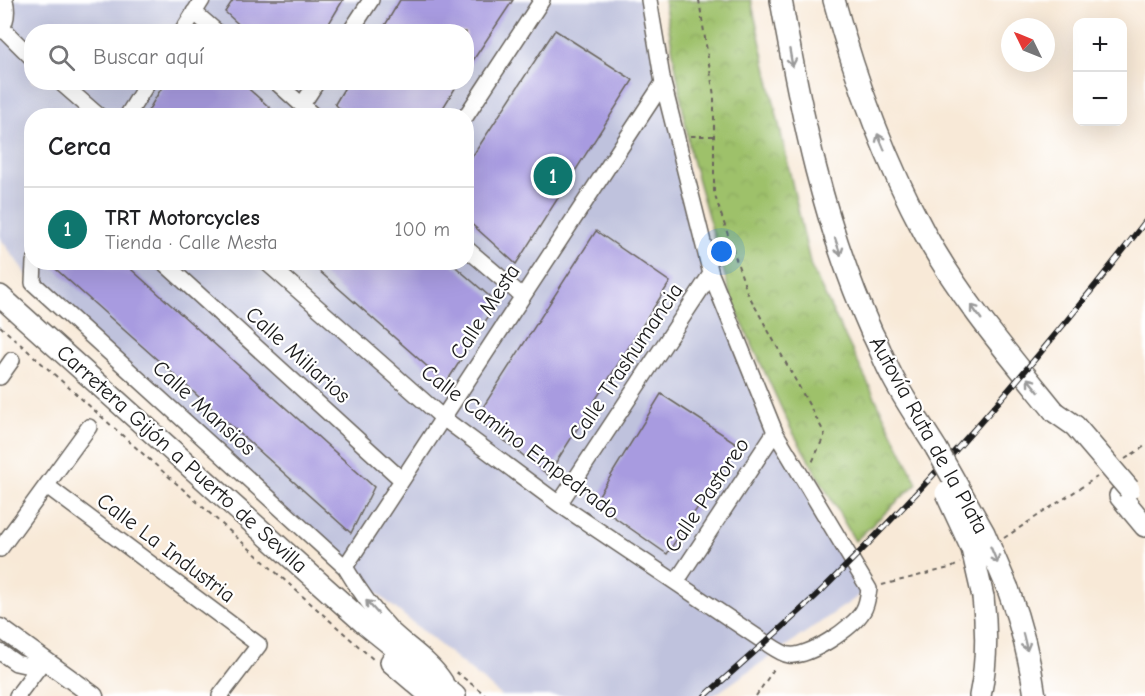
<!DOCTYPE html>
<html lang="es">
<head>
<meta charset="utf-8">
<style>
  :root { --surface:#fff; --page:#f2f2f2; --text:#202124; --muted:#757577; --line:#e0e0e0; --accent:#0f766e }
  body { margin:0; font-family:"Comic Neue",sans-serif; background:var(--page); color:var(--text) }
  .controls { position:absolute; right:18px; top:18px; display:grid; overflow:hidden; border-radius:12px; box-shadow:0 6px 24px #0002 }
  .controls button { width:54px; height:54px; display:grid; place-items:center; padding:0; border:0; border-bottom:2px solid var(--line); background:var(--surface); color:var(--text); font:30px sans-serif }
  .compass { position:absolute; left:1001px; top:18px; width:54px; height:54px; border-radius:50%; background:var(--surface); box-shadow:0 6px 24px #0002; rotate:313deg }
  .you { position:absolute; left:722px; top:252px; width:21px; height:21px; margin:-15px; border:4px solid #fff; border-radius:50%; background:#1a73e8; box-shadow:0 0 0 9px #1a73e833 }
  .badge { display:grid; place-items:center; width:39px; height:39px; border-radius:50%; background:var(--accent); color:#fff; font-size:20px; font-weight:700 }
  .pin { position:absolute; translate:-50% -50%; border:3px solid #fff; box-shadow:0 2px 6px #0006 }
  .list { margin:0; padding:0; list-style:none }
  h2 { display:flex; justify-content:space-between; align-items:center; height:78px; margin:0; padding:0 24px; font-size:26px }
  h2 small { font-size:20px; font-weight:400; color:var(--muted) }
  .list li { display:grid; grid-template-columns:39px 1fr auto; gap:18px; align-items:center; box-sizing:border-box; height:84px; padding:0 24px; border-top:2px solid var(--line) }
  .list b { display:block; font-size:22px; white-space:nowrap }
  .list p { margin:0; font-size:20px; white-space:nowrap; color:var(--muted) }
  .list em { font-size:20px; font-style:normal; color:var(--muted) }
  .icon { flex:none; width:33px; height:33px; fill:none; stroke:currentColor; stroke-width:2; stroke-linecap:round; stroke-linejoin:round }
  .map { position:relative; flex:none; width:1145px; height:696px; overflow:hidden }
  .search { position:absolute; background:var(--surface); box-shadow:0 6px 24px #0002; left:24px; top:24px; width:450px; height:66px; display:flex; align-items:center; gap:15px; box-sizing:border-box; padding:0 21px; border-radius:24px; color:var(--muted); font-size:22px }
  .panel { position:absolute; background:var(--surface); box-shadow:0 6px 24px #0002; left:24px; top:108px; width:450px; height:162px; border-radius:24px }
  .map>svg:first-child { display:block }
  .industrial { fill:#bfc2dd; fill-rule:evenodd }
  .park { fill:url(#park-crowns); stroke:#5d6e44; stroke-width:1.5 }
  .building { fill:#a89be0 }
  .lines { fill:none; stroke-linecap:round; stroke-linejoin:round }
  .minor-casing { stroke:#69645d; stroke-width:18 }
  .major-casing { stroke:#69645d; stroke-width:21 }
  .highway-casing { stroke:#69645d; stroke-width:24 }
  .path { stroke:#69645d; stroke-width:2; stroke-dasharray:4.5 4.5; stroke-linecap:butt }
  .minor { stroke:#fff; stroke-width:15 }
  .major { stroke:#fff; stroke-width:18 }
  .highway { stroke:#fff; stroke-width:21 }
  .rail-casing { stroke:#1c1c1c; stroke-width:6 }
  .rail { stroke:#fff; stroke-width:4; stroke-dasharray:11; stroke-linecap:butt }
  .highway-bridge-casing { stroke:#69645d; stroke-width:24; stroke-linecap:butt }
  .highway-bridge { stroke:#fff; stroke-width:21 }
  .oneway { stroke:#999 }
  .labels { text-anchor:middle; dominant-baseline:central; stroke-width:4.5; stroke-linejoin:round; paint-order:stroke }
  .street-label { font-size:22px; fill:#1c1c1c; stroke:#fff }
</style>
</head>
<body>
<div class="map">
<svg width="1145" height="696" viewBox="0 0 1145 696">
  <defs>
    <pattern id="park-crowns" width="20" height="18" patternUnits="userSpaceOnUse" patternTransform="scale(1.5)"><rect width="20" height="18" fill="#9ec16b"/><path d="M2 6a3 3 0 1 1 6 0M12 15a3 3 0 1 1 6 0" fill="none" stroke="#88a55c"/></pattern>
  </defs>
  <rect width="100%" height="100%" fill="#fff"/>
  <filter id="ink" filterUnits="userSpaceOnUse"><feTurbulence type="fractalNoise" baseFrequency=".0167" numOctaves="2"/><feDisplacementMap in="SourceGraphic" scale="12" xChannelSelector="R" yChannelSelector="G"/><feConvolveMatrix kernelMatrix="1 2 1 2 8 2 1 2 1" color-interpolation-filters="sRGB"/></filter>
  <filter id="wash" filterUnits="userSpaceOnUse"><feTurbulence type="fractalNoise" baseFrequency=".008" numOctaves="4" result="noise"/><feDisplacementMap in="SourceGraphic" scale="24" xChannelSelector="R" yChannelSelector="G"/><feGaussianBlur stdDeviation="1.35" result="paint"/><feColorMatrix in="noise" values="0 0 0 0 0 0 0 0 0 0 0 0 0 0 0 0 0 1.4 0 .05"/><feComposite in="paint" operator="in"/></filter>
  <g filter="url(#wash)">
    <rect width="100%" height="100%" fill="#f8e9d7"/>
    <path class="industrial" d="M4,0H649L711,274L775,432L869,589L713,696H502L345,567L33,283L0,238V12ZM32,32H466V82H32ZM32,116H466V262H32Z"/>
    <path class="park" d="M664,0H751L811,267L917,483L855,541L791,429L732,301L691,156Z"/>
    <g id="blocks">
      <path class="building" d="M233,0H343L324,32H247L225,12Z
        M400,0H513L466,71V32H381Z
        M555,30L633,80L516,264L466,219V166Z
        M165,82H241L279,116H145Z
        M348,82H459L438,116H347L335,104Z
        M596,231L670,282L548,475L476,418Z
        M48,262H123L374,487L351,533Z
        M309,262H450L497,303L446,383Z
        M661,394L739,445L667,554L594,503Z"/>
    </g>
  </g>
  <g filter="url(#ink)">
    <use href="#blocks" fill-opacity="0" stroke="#69645d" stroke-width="1.5"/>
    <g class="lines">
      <g class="minor-casing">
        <path id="minor" d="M194,12L217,32
          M2,28L32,58
          M0,31C7,21 8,12 5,0
          M182,32L202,0
          M350,32L371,0
          M60,82L99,116
          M276,82L314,116
          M302,105L317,82
          M127,116L148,82
          M466,116L542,0
          M466,248L522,296
          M34,262L33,283L345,567C358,589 372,609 390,628C408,646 431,659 445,681
          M163,262L402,480
          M266,262L443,418L559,504L760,639C769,644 779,653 789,655C808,658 853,628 863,611C867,605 868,596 869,589L775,432L711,274L663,83L649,0
          M0,377L12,360
          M47,486L259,645L220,696
          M559,504L711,274
          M0,549L89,427
          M345,567L663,83
          M676,582L775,432
          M0,652L16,663L38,668
          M17,696L44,660"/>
      </g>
      <g class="major-casing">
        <path id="major" d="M0,628L94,696"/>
      </g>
      <g class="highway-casing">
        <path id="highway" d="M781,0C802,118 823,223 872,333C879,346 884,361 891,374C904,400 921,424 936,448
          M834,0C856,82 885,160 925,234C961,299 1009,355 1055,412
          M0,296L363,622L455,696
          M1120,496L1145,526
          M1008,589C1021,624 1030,659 1035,696
          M391,662L431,696
          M980,696C987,663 987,630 983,597"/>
      </g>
      <path class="path" d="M699,0L714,96V193L747,292L825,434L811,465
        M691,136H713
        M0,326L374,660
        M1125,459L1145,446
        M1004,538L1097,477
        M882,585L953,567L960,563
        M456,672L487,696
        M756,696L776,666"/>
      <use href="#minor" class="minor"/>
      <use href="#major" class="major"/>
      <use href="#highway" class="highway"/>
      <g class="rail-casing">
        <path id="rail" d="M705,696C745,660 785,626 823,589C939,475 1046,351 1145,222"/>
      </g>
      <use href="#rail" class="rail"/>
      <g class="highway-bridge-casing">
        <path id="highway-bridge" d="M1055,412L1075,426L1129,489
          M936,448L984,533L1008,589
          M946,493L972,549L983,597"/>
      </g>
      <use href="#highway-bridge" class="highway-bridge"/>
    </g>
    <defs><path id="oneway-shaft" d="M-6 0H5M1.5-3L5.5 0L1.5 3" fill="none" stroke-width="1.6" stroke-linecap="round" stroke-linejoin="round" transform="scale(1.5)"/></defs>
    <g class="oneway">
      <use href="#oneway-shaft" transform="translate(791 58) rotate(80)"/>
      <use href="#oneway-shaft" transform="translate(881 142) rotate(-113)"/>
      <use href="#oneway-shaft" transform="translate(838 247) rotate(71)"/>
      <use href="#oneway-shaft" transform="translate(976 312) rotate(-126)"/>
      <use href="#oneway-shaft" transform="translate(1033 385) rotate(-129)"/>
      <use href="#oneway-shaft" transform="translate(994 555) rotate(67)"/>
      <use href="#oneway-shaft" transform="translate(372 607) rotate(-132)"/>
      <use href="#oneway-shaft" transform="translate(1025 642) rotate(76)"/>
    </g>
  </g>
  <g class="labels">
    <g class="street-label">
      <text transform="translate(485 312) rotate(-57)">Calle Mesta</text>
      <text transform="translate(298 355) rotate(42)">Calle Miliarios</text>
      <text transform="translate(626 362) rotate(-56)">Calle Trashumancia</text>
      <text transform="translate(204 408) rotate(42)">Calle Mansios</text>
      <text transform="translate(929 435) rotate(61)">Autovía Ruta de la Plata</text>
      <text transform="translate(520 442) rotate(37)">Calle Camino Empedrado</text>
      <text transform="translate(182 459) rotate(42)">Carretera Gijón a Puerto de Sevilla</text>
      <text transform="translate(707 495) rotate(-56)">Calle Pastoreo</text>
      <text transform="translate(166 548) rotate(37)">Calle La Industria</text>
    </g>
  </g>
</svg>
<div class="controls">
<button>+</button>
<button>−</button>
</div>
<svg class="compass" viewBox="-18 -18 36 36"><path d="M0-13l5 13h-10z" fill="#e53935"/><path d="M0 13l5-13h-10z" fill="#757577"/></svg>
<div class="you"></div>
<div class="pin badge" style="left:553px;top:176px">1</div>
<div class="search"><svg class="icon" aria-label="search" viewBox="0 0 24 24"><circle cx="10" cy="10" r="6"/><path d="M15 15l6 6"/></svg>Buscar aquí</div>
<section class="panel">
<h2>Cerca<small></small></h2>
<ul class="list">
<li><span class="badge">1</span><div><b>TRT Motorcycles</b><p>Tienda · Calle Mesta</p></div><em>100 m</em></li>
</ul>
</section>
</div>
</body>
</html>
